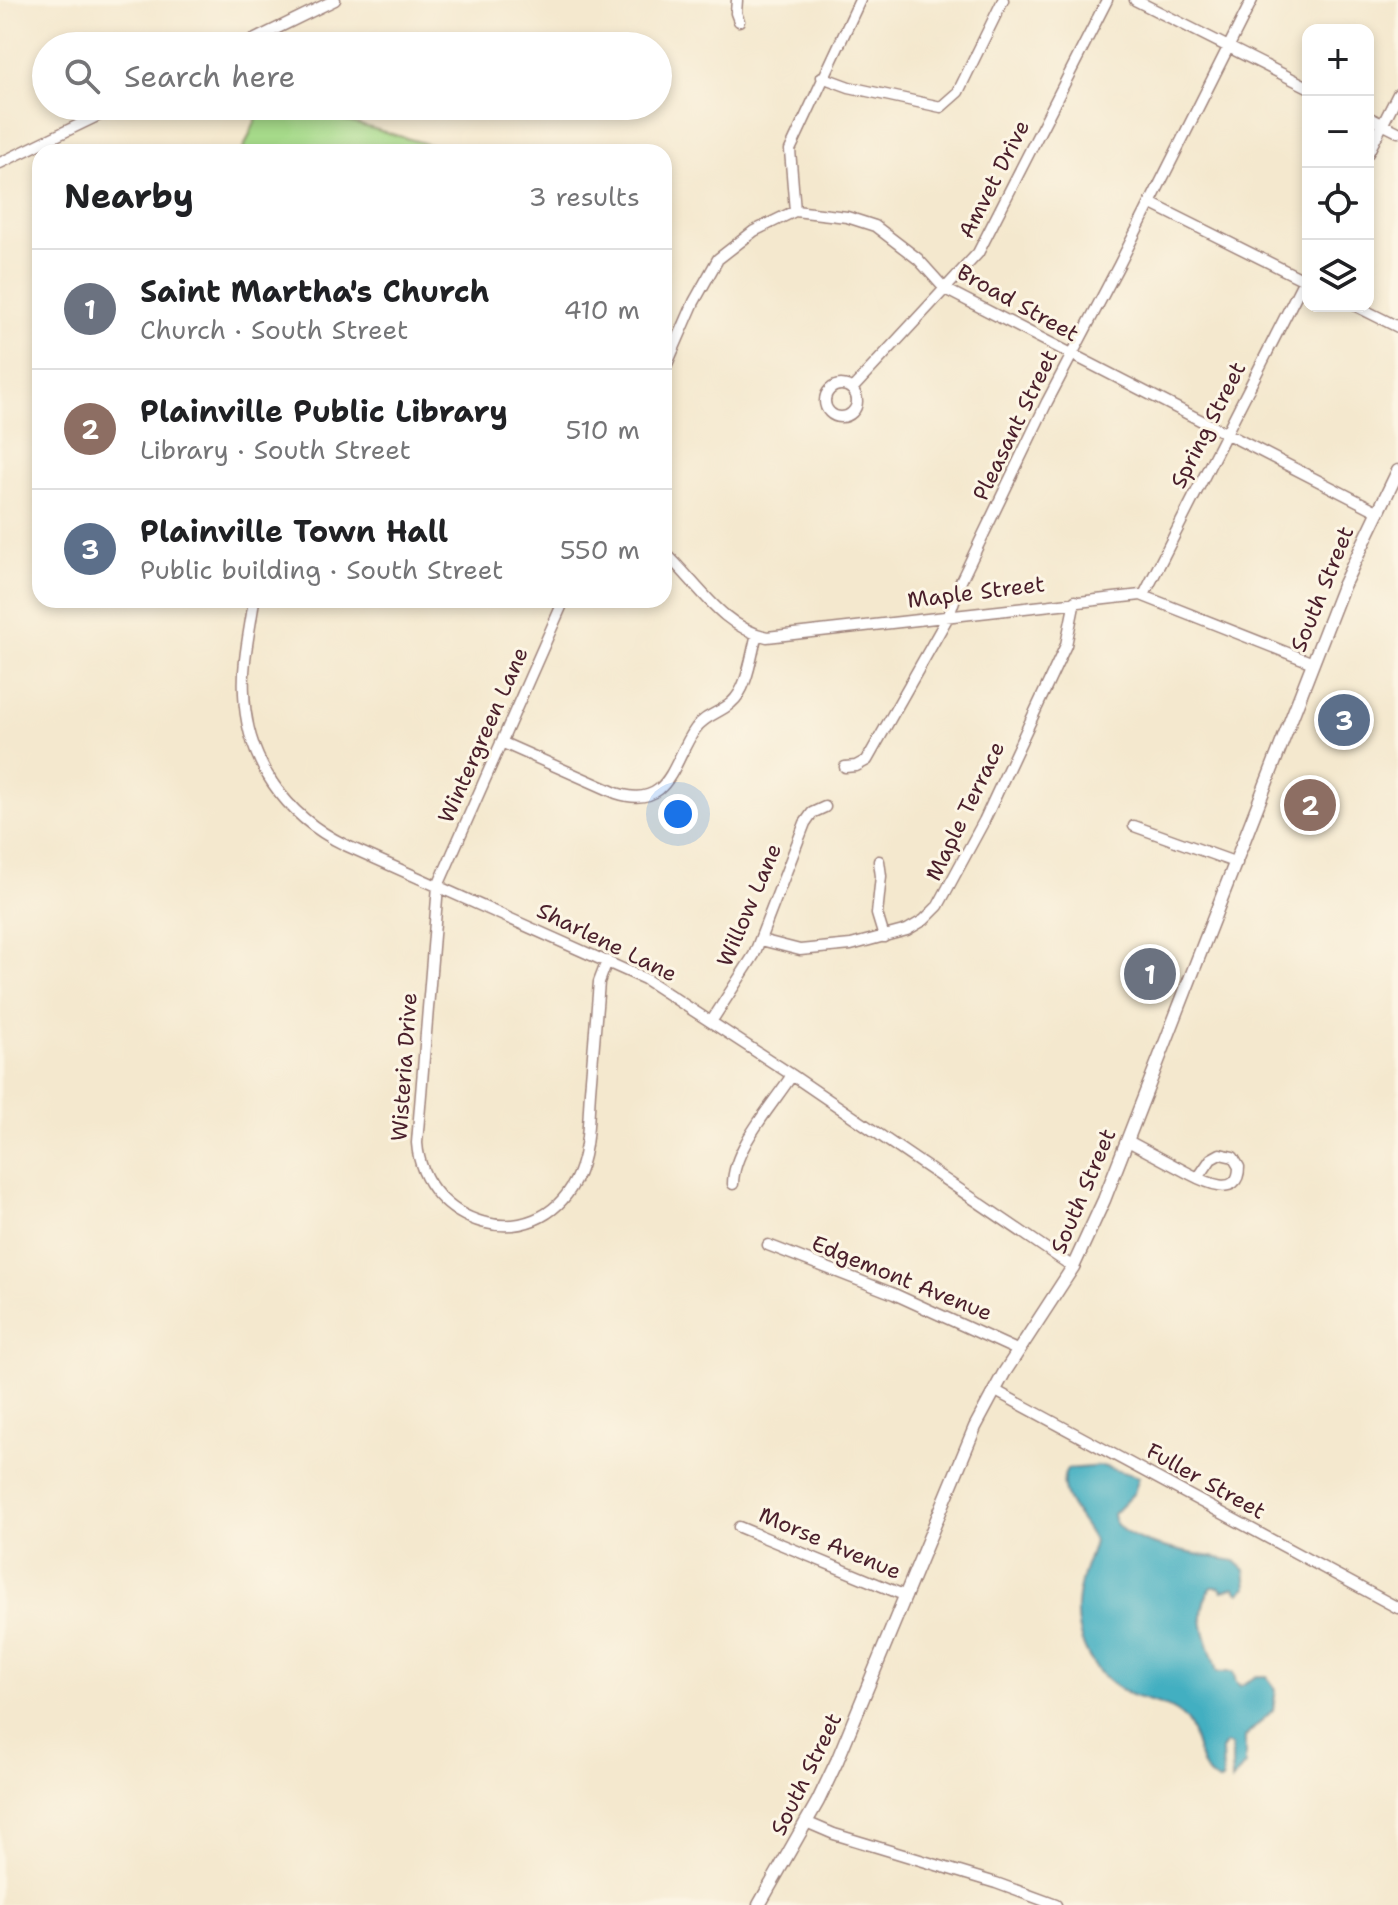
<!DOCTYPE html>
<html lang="en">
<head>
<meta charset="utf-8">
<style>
  :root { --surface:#fff; --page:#f6f6f6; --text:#202124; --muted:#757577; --line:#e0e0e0; --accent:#d93025 }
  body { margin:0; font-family:"Shantell Sans",sans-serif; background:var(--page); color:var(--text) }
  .controls { position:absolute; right:24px; top:24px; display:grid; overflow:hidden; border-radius:16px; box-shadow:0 4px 12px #0003 }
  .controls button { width:72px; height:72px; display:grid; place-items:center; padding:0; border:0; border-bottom:2px solid var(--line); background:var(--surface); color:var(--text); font:40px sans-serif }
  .you { position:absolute; left:678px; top:814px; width:28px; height:28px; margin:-20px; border:6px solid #fff; border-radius:50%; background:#1a73e8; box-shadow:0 0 0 12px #1a73e833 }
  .badge { display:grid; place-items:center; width:52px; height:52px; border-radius:50%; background:var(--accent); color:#fff; font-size:26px; font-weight:700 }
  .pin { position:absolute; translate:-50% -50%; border:4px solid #fff; box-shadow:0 2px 8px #0006 }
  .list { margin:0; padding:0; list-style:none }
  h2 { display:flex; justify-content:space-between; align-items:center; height:104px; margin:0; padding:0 32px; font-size:34px }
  h2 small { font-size:26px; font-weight:400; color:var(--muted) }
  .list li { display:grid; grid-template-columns:52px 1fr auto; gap:24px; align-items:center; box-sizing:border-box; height:120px; padding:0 32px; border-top:2px solid var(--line) }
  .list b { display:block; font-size:30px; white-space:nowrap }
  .list p { margin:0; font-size:26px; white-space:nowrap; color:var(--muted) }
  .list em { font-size:26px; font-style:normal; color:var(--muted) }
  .icon { flex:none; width:44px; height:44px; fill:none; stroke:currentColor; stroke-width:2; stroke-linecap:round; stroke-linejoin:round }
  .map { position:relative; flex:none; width:1398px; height:1905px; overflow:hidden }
  .search { position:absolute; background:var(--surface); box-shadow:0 4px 12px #0003; left:32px; top:32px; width:640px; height:88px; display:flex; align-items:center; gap:20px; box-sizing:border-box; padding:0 28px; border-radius:44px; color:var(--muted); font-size:30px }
  .panel { position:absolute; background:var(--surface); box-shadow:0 4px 12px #0003; left:32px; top:144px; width:640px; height:464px; border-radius:24px }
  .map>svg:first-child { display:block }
  .green { fill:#a6da8a; stroke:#787c5a; stroke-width:2 }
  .water { fill:#43afc1; stroke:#466776; stroke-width:2 }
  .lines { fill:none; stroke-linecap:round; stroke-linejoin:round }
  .minor-casing { stroke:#9f847c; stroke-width:13 }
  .major-casing { stroke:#9f847c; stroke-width:15 }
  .minor { stroke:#fff; stroke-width:10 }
  .major { stroke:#fff; stroke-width:12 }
  .labels { text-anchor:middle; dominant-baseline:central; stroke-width:6; stroke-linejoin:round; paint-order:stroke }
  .street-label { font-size:22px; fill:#4a1f2b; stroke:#fcf5e5 }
</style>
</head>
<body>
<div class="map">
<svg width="1398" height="1905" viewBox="0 0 1398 1905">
  <rect width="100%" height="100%" fill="#fcf5e5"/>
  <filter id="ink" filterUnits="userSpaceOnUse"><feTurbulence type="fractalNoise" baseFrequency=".0125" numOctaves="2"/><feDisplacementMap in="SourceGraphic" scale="16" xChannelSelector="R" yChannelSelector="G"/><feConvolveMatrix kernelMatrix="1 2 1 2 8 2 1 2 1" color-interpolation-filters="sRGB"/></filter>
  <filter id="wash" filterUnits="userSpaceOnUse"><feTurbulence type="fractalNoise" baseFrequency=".006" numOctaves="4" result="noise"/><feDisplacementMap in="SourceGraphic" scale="32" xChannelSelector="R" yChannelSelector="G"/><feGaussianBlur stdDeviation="1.8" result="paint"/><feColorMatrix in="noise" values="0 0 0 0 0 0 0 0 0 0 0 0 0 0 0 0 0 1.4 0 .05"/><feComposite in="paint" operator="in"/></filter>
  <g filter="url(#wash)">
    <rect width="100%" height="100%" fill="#f4e8ce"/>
    <path class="green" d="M262,106H293L455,152H242Z"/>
    <path class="water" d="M1102,1466L1139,1477L1134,1493L1113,1514C1112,1545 1210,1556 1235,1561L1245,1570L1247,1587L1240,1593L1234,1587L1223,1591L1219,1587H1212C1190,1614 1210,1644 1217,1672H1233L1236,1682L1240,1686L1257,1676L1267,1677L1276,1689L1273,1710L1245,1737V1765L1232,1781V1746L1226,1744L1222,1750L1223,1779L1219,1782C1192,1770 1202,1735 1182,1716C1168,1703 1148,1702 1131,1695C1087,1675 1068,1628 1081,1582C1084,1567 1091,1556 1094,1541C1084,1519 1053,1494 1067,1469Z"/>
  </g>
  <g filter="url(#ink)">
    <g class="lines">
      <g class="minor-casing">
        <path id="minor" d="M737,0L736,13L739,21
          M1135,0L1308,87
          M241,46L335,0
          M822,77L849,87L941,107L958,92L1003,0
          M1368,117L1398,132
          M1368,153L1398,94
          M0,163L118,106
          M1150,203L1308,282
          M795,211L790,150L860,0
          M1356,306L1398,327
          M664,371L694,302L718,259L754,231L795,211L847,217L875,226L918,259L945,289L1377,511
          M825 401a16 16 0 1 1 32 0a16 16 0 1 1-32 0Z
          M852,389L978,253L1107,0
          M664,552C697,582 721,627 767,637L1141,595L1313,663
          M1144,595L1308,272
          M254,600C250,630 242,662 244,693C246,760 285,816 345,845L645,979L792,1075L1073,1267
          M564,600L438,886L417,1143C423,1226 535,1259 575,1181C589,1154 588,1121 590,1091C593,1055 596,1018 599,982L607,961
          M501,742L616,793C671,811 672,761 696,728C705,715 720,713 731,703C748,689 751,655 757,634
          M845,767L856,766L867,760L949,615L961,581L1047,402L1119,265L1252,0
          M1134,826L1237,863
          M879,861L881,876L877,914L884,937
          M761,940L800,950L851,945L907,930L924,920L938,906L984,821L1066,645L1075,601
          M711,1022L754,955L805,823L812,813L825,807
          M1128,1141L1188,1173C1205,1182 1239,1199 1239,1167L1233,1157L1220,1154L1211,1159L1198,1178
          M733,1184C733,1148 772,1106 792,1075
          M768,1245L894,1294L1019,1351
          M994,1390L1398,1608
          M739,1527L906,1596
          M806,1822L834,1834L996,1883L1056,1905"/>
      </g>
      <g class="major-casing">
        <path id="major" d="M759,1905L818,1801L837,1761L975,1427L1004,1373L1073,1267L1104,1200L1343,586L1398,471"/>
      </g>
      <use href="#minor" class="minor"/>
      <use href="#major" class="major"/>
    </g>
  </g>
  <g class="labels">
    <g class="street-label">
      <text transform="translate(994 179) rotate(-63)">Amvet Drive</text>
      <text transform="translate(1018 303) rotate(29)">Broad Street</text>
      <text transform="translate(1015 425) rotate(-64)">Pleasant Street</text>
      <text transform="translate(1208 425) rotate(-63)">Spring Street</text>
      <text transform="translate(1322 589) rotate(-68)">South Street</text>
      <text transform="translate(976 592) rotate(-7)">Maple Street</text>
      <text transform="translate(483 735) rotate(-66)">Wintergreen Lane</text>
      <text transform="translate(965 811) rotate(-64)">Maple Terrace</text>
      <text transform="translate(749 905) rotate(-67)">Willow Lane</text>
      <text transform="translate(607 942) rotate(26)">Sharlene Lane</text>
      <text transform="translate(404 1067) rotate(-86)">Wisteria Drive</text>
      <text transform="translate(1083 1191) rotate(-67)">South Street</text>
      <text transform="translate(902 1278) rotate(22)">Edgemont Avenue</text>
      <text transform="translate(1206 1481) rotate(29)">Fuller Street</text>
      <text transform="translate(830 1543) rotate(23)">Morse Avenue</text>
      <text transform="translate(806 1774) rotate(-64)">South Street</text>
    </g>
  </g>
</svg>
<div class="controls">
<button>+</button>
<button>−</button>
<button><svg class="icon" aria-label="locate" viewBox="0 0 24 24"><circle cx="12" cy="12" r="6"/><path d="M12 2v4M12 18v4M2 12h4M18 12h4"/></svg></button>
<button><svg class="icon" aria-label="layers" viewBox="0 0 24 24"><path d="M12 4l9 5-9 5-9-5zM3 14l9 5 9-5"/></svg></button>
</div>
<div class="you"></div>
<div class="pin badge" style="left:1150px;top:974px;background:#6b7280">1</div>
<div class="pin badge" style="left:1310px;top:805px;background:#8d6e63">2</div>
<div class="pin badge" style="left:1344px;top:720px;background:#5c6f8a">3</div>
<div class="search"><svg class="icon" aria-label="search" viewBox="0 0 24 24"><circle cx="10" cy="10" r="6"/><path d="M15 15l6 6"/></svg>Search here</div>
<section class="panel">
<h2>Nearby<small>3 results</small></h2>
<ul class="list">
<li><span class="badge" style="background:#6b7280">1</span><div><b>Saint Martha's Church</b><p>Church · South Street</p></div><em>410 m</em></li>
<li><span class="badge" style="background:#8d6e63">2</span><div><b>Plainville Public Library</b><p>Library · South Street</p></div><em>510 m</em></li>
<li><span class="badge" style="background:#5c6f8a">3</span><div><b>Plainville Town Hall</b><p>Public building · South Street</p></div><em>550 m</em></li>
</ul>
</section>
</div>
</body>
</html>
